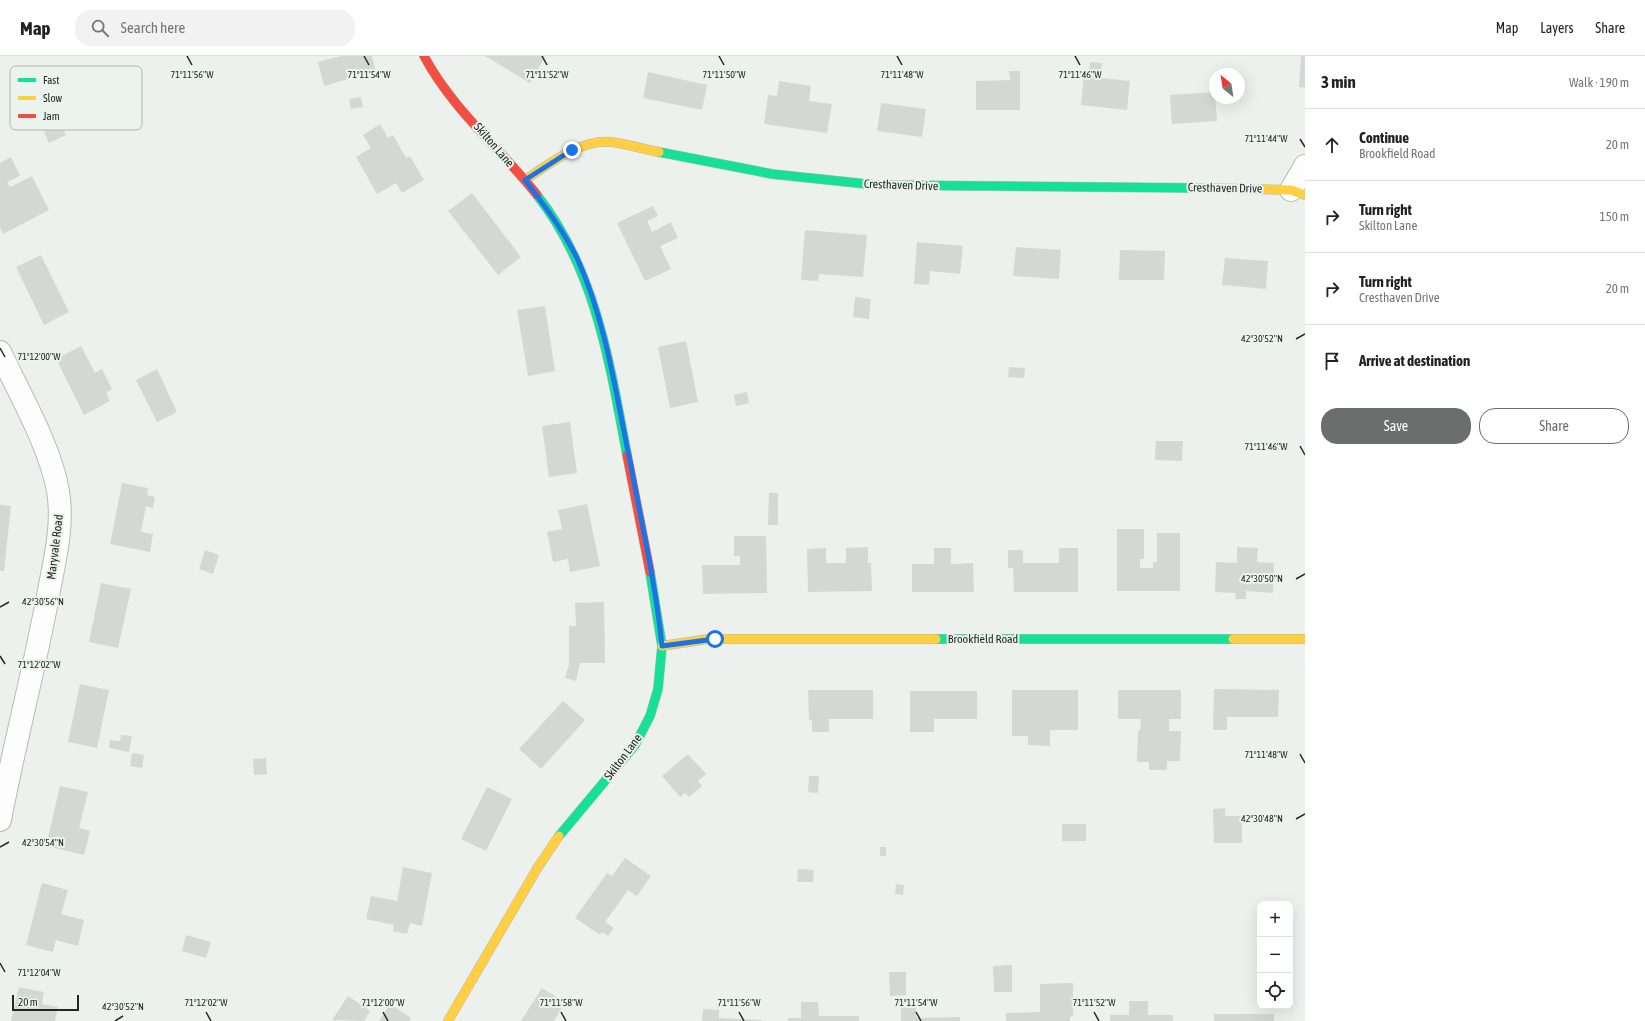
<!DOCTYPE html>
<html lang="en">
<head>
<meta charset="utf-8">
<style>
  :root { --surface:#fff; --page:#f2f2f2; --text:#222; --muted:#767676; --line:#e0e0e0; --accent:#6a6e6c }
  body { margin:0; font-family:"Asap Condensed",sans-serif; background:var(--page); color:var(--text) }
  .controls { position:absolute; right:12px; bottom:12px; display:grid; overflow:hidden; border-radius:8px; box-shadow:0 4px 16px #0002 }
  .controls button { width:36px; height:36px; display:grid; place-items:center; padding:0; border:0; border-bottom:1px solid var(--line); background:var(--surface); color:var(--text); font:20px sans-serif }
  .compass { position:absolute; left:1209px; top:12px; width:36px; height:36px; border-radius:50%; background:var(--surface); box-shadow:0 4px 16px #0002; rotate:330deg }
  .scale { position:absolute; left:12px; bottom:10px; width:67px; box-sizing:border-box; padding-left:4px; border:2px solid #242726; border-top:0; font-size:11px; line-height:14px; white-space:nowrap; color:#242726; -webkit-text-stroke:3px #eaf3ee; paint-order:stroke }
  .stop { position:absolute; width:12px; height:12px; margin:-9px; border:3px solid #1a73e8; border-radius:50%; background:#fff }
  .stop.end { background:#1a73e8; border-color:#fff; box-shadow:0 1px 4px #0008 }
  .list { margin:0; padding:0; list-style:none }
  h2 { display:flex; justify-content:space-between; align-items:center; height:52px; margin:0; padding:0 16px; font-size:17px }
  h2 small { font-size:13px; font-weight:400; color:var(--muted) }
  .list li { display:grid; grid-template-columns:26px 1fr auto; gap:12px; align-items:center; box-sizing:border-box; height:72px; padding:0 16px; border-top:1px solid var(--line) }
  .list b { display:block; font-size:15px; white-space:nowrap }
  .list p { margin:0; font-size:13px; white-space:nowrap; color:var(--muted) }
  .list em { font-size:13px; font-style:normal; color:var(--muted) }
  .actions { display:flex; gap:8px; padding:12px 16px }
  .actions a { flex:1; padding:9px 0; border:1px solid var(--accent); border-radius:16px; text-align:center; font-size:14px; color:var(--accent) }
  .actions .main { background:var(--accent); color:#fff }
  .icon { flex:none; width:22px; height:22px; fill:none; stroke:currentColor; stroke-width:2; stroke-linecap:round; stroke-linejoin:round }
  .map { position:relative; flex:none; width:1305px; height:965px; overflow:hidden }
  header { display:flex; align-items:center; gap:24px; box-sizing:border-box; height:56px; padding:0 20px; background:var(--surface); border-bottom:1px solid var(--line) }
  header strong { font-size:19px }
  nav { display:flex; gap:22px; margin-inline-start:auto; font-size:14px }
  .search { width:280px; height:36px; background:var(--page); display:flex; align-items:center; gap:10px; box-sizing:border-box; padding:0 14px; border-radius:16px; color:var(--muted); font-size:15px }
  main { display:flex }
  aside { flex:1; background:var(--surface) }
  .map>svg:first-child { display:block }
  .building { fill:#d4d8d5 }
  .lines { fill:none; stroke-linecap:round; stroke-linejoin:round }
  .street-casing { stroke:#b7bab8; stroke-width:24 }
  .fast-casing { stroke:#b7bab8; stroke-width:10 }
  .slow-casing { stroke:#b7bab8; stroke-width:10 }
  .jam-casing { stroke:#b7bab8; stroke-width:10 }
  .street { stroke:#fcfdfc; stroke-width:22 }
  .fast { stroke:#16e098; stroke-width:9 }
  .slow { stroke:#ffcf43; stroke-width:9 }
  .jam { stroke:#f24e42; stroke-width:9 }
  .route { stroke:#1a73e8; stroke-width:5 }
  .ticks { fill:none; stroke:#242726; stroke-width:1.5 }
  .labels { text-anchor:middle; dominant-baseline:central; stroke-width:4; stroke-linejoin:round; paint-order:stroke }
  .street-label { font-size:12px; fill:#242726; stroke:#eaf3ee }
  .key { fill:#eaf3ee; stroke:#afb6b2; stroke-width:1 }
  .key-label { font-size:11px; fill:#242726 }
  .ticks-label { font-size:10px; text-anchor:middle; fill:#242726; stroke:#eaf3ee; stroke-width:4; stroke-linejoin:round; paint-order:stroke }
</style>
</head>
<body>
<header>
<strong>Map</strong>
<div class="search"><svg class="icon" aria-label="search" viewBox="0 0 24 24"><circle cx="10" cy="10" r="6"/><path d="M15 15l6 6"/></svg>Search here</div>
<nav><a>Map</a><a>Layers</a><a>Share</a></nav>
</header>
<main>
<div class="map">
<svg width="1305" height="965" viewBox="0 0 1305 965">
  <rect width="100%" height="100%" fill="#ecf1ee"/>
  <path class="building" d="M341,0H372L376,15L324,30L318,6Z
    M485,0H544L545,1L530,27Z
    M1301,0H1305V32L1299,31Z
    M1090,6L1102,7L1100,22L1130,25L1127,54L1081,49L1084,20H1088Z
    M1009,15H1020V54H976V25L1010,24Z
    M648,16L707,29L702,54L643,42Z
    M779,25L811,30L809,45L832,48L827,77L764,68L768,39L777,40Z
    M1215,36L1217,65L1172,68L1170,39Z
    M361,41L363,51L351,53L349,43Z
    M881,47L926,53L922,81L877,75Z
    M60,68L66,79L49,87L44,76Z
    M380,68L388,82L393,79L406,102L410,100L424,124L402,137L396,127L377,138L356,101L371,92L363,79Z
    M11,101L20,120L7,126L10,131L32,120L49,154L3,178L0,172V107Z
    M472,137L521,201L498,219L448,155Z
    M653,150L658,160L647,165L652,176L671,166L678,182L660,190L671,213L645,225L617,167Z
    M805,174L867,179L863,221L819,218L818,225L801,224Z
    M917,186L963,190L960,218L930,215L929,229L914,228Z
    M1016,191L1061,194L1059,223L1013,220Z
    M1120,194L1165,195L1164,224H1119Z
    M41,199L69,256L44,269L16,211Z
    M1225,202L1268,205L1266,233L1222,229Z
    M855,241L871,243L869,263L853,261Z
    M545,250L555,315L528,320L517,254Z
    M686,285L698,346L670,352L658,291Z
    M81,290L95,317L102,313L112,333L106,337L110,345L84,359L56,303Z
    M1009,311L1025,312L1024,322L1008,321Z
    M157,313L177,356L157,366L136,324Z
    M747,336L749,347L736,350L734,339Z
    M570,366L577,417L549,421L542,370Z
    M1156,385H1183L1182,405L1155,404Z
    M122,427L148,432L147,439L155,441L153,452L146,450L141,476L153,478L150,496L110,488Z
    M769,437H778V469H768Z
    M587,448L600,510L570,516L568,503L553,506L547,476L562,473L558,454Z
    M0,449L11,450L4,515H0Z
    M1117,473H1144V503H1140V512H1153V506H1157V477H1180V535H1117Z
    M734,480H766L767,537L703,538L702,509H740V500H734Z
    M868,491V507H871L872,535L808,536L807,493L826,492V507H846V492Z
    M1237,491L1258,492L1257,506L1274,507L1273,537L1246,535V543H1235L1236,537L1215,536L1216,506L1237,507Z
    M934,492H951V508L973,507L974,536H912V508H934Z
    M1059,492H1078V536H1014L1013,512H1008V494H1023V507H1059Z
    M205,494L219,499L213,518L199,513Z
    M101,527L131,533L118,592L89,586Z
    M604,546L605,607H580L576,625L565,622L569,608V570H576L575,547Z
    M80,628L109,634L97,692L68,686Z
    M1214,633L1279,634L1278,661H1227V674H1213Z
    M808,634H873V663H829V676H812V664H809Z
    M1012,634H1078V674H1050V690L1028,689V680H1012Z
    M1118,634H1181V663H1169V675H1181L1180,705H1167V714H1149V706H1137L1138,675H1140L1141,663H1118Z
    M910,635H977V663H934V676H910Z
    M563,645L585,664L541,713L519,693Z
    M121,679L132,680L129,696L109,692L110,684L120,685Z
    M132,697L144,699L142,712L130,710Z
    M688,698L706,718L698,725L702,730L689,741L685,737L680,741L662,720Z
    M266,702L267,718L254,719L253,703Z
    M809,720H819L818,737L808,736Z
    M60,730L88,736L79,772L90,775L84,799L46,790Z
    M487,731L512,743L486,795L461,783Z
    M1225,752V760H1242V787H1214L1213,753Z
    M1062,768H1086V785H1062Z
    M880,791H886V800H880Z
    M625,802L651,820L637,840L628,834L605,866L614,872L608,880L602,876L600,879L575,862L607,817L612,820Z
    M403,811L432,817L422,870L410,867L407,878L393,875L394,869L366,863L371,840L397,845Z
    M798,813L814,814L813,826H797Z
    M42,827L68,834L61,858L84,864L78,890L56,884L53,896L26,889Z
    M896,828L904,829L903,839L895,838Z
    M186,879L211,886L206,902L182,895Z
    M1012,909V936H994L993,910Z
    M889,916H906V939L890,940Z
    M1073,927V960L1070,961V965H1006V957L1040,956V928Z
    M19,931L44,936L42,948L58,951L55,965H11Z
    M542,932L565,946L554,965H521Z
    M348,940L370,955L364,965L332,964Z
    M1129,945H1148V959H1173V965H1110V959H1129Z
    M801,946H818L819,960H859V965H788V962H801Z
    M390,948L411,962L409,965H379Z
    M901,948H916V962L960,961V965H901Z
    M703,953L719,954V962L762,964V965H702Z
    M1214,958H1274V965H1214Z"/>
  <g class="lines">
    <g class="street-casing">
      <path id="street" d="M1291,134L1305,110
        M0,296C20,339 50,390 58,435C64,470 54,506 48,540C34,615 14,689 0,764"/>
    </g>
    <g class="fast-casing">
      <path id="fast" d="M659,96L772,118L876,129L1200,132
        M537,139C596,214 610,309 627,399
        M936,583H1233
        M559,780L635,689L650,660L658,633L662,590L650,516"/>
    </g>
    <g class="slow-casing">
      <path id="slow" d="M525,124C549,108 580,83 611,86C627,88 644,93 659,96
        M1200,132L1291,134L1305,139
        M1233,583H1305
        M662,590L708,583H936
        M448,965L538,811L559,780"/>
    </g>
    <g class="jam-casing">
      <path id="jam" d="M424,0C452,53 501,93 537,139
        M627,399L650,516"/>
    </g>
    <use href="#street" class="street"/>
    <use href="#fast" class="fast"/>
    <use href="#slow" class="slow"/>
    <use href="#jam" class="jam"/>
  </g>
  <g class="lines">
    <path class="route" d="M572,94L525,124C544,149 563,174 577,202C607,268 616,340 631,410C642,470 656,530 662,590L715,583"/>
  </g>
  <path class="ticks" d="M187,0L192,9M364,0L369,9M542,0L547,9M719,0L724,9M897,0L902,9M1075,0L1080,9M1300,83L1305,91M1296,283L1305,278M0,292L5,301M1300,390L1305,399M1296,523L1305,518M0,551L9,546M0,600L5,608M1300,698L1305,707M1296,763L1305,758M0,791L9,786M0,907L5,916M206,956L211,965M383,956L388,965M561,956L566,965M739,956L744,965M916,956L921,965M1094,956L1099,965M115,965L123,960"/>
  <g class="labels">
    <g class="street-label">
      <text transform="translate(494 89) rotate(49)">Skilton Lane</text>
      <text transform="translate(901 129) rotate(2)">Cresthaven Drive</text>
      <text transform="translate(1225 132) rotate(1)">Cresthaven Drive</text>
      <text transform="translate(55 491) rotate(-83)">Maryvale Road</text>
      <text x="983" y="583">Brookfield Road</text>
      <text transform="translate(623 701) rotate(-53)">Skilton Lane</text>
    </g>
  </g>
  <rect x="10" y="10" width="132" height="64" rx="6" class="key"/>
  <rect x="18" y="22" width="18" height="4" fill="#16e098"/>
  <rect x="18" y="40" width="18" height="4" fill="#ffcf43"/>
  <rect x="18" y="58" width="18" height="4" fill="#f24e42"/>
  <g class="key-label">
    <text x="43" y="28">Fast</text>
    <text x="43" y="46">Slow</text>
    <text x="43" y="64">Jam</text>
  </g>
  <g class="ticks-label">
    <text x="192" y="22">71°11'56"W</text>
    <text x="369" y="22">71°11'54"W</text>
    <text x="547" y="22">71°11'52"W</text>
    <text x="724" y="22">71°11'50"W</text>
    <text x="902" y="22">71°11'48"W</text>
    <text x="1080" y="22">71°11'46"W</text>
    <text x="1266" y="86">71°11'44"W</text>
    <text x="1262" y="286">42°30'52"N</text>
    <text x="39" y="304">71°12'00"W</text>
    <text x="1266" y="394">71°11'46"W</text>
    <text x="1262" y="526">42°30'50"N</text>
    <text x="43" y="549">42°30'56"N</text>
    <text x="39" y="612">71°12'02"W</text>
    <text x="1266" y="702">71°11'48"W</text>
    <text x="1262" y="766">42°30'48"N</text>
    <text x="43" y="790">42°30'54"N</text>
    <text x="39" y="920">71°12'04"W</text>
    <text x="206" y="950">71°12'02"W</text>
    <text x="383" y="950">71°12'00"W</text>
    <text x="561" y="950">71°11'58"W</text>
    <text x="739" y="950">71°11'56"W</text>
    <text x="916" y="950">71°11'54"W</text>
    <text x="1094" y="950">71°11'52"W</text>
    <text x="123" y="954">42°30'52"N</text>
  </g>
</svg>
<div class="controls">
<button>+</button>
<button>−</button>
<button><svg class="icon" aria-label="locate" viewBox="0 0 24 24"><circle cx="12" cy="12" r="6"/><path d="M12 2v4M12 18v4M2 12h4M18 12h4"/></svg></button>
</div>
<svg class="compass" viewBox="-18 -18 36 36"><path d="M0-13l5 13h-10z" fill="#e53935"/><path d="M0 13l5-13h-10z" fill="#767676"/></svg>
<div class="scale">20 m</div>
<div class="stop" style="left:715px;top:583px"></div>
<div class="stop end" style="left:572px;top:94px"></div>
</div>
<aside>
<h2>3 min<small>Walk · 190 m</small></h2>
<ul class="list">
<li><svg class="icon" aria-label="ahead" viewBox="0 0 24 24"><path d="M12 20V5M6 11l6-6 6 6"/></svg><div><b>Continue</b><p>Brookfield Road</p></div><em>20 m</em></li>
<li><svg class="icon" aria-label="right" viewBox="0 0 24 24"><path d="M7 20v-9h11M14 6l5 5-5 5"/></svg><div><b>Turn right</b><p>Skilton Lane</p></div><em>150 m</em></li>
<li><svg class="icon" aria-label="right" viewBox="0 0 24 24"><path d="M7 20v-9h11M14 6l5 5-5 5"/></svg><div><b>Turn right</b><p>Cresthaven Drive</p></div><em>20 m</em></li>
<li><svg class="icon" aria-label="arrive" viewBox="0 0 24 24"><path d="M6 21V4h12l-3 4 3 4H6"/></svg><div><b>Arrive at destination</b></div></li>
</ul>
<div class="actions"><a class="main">Save</a><a>Share</a></div>
</aside>
</main>
</body>
</html>
